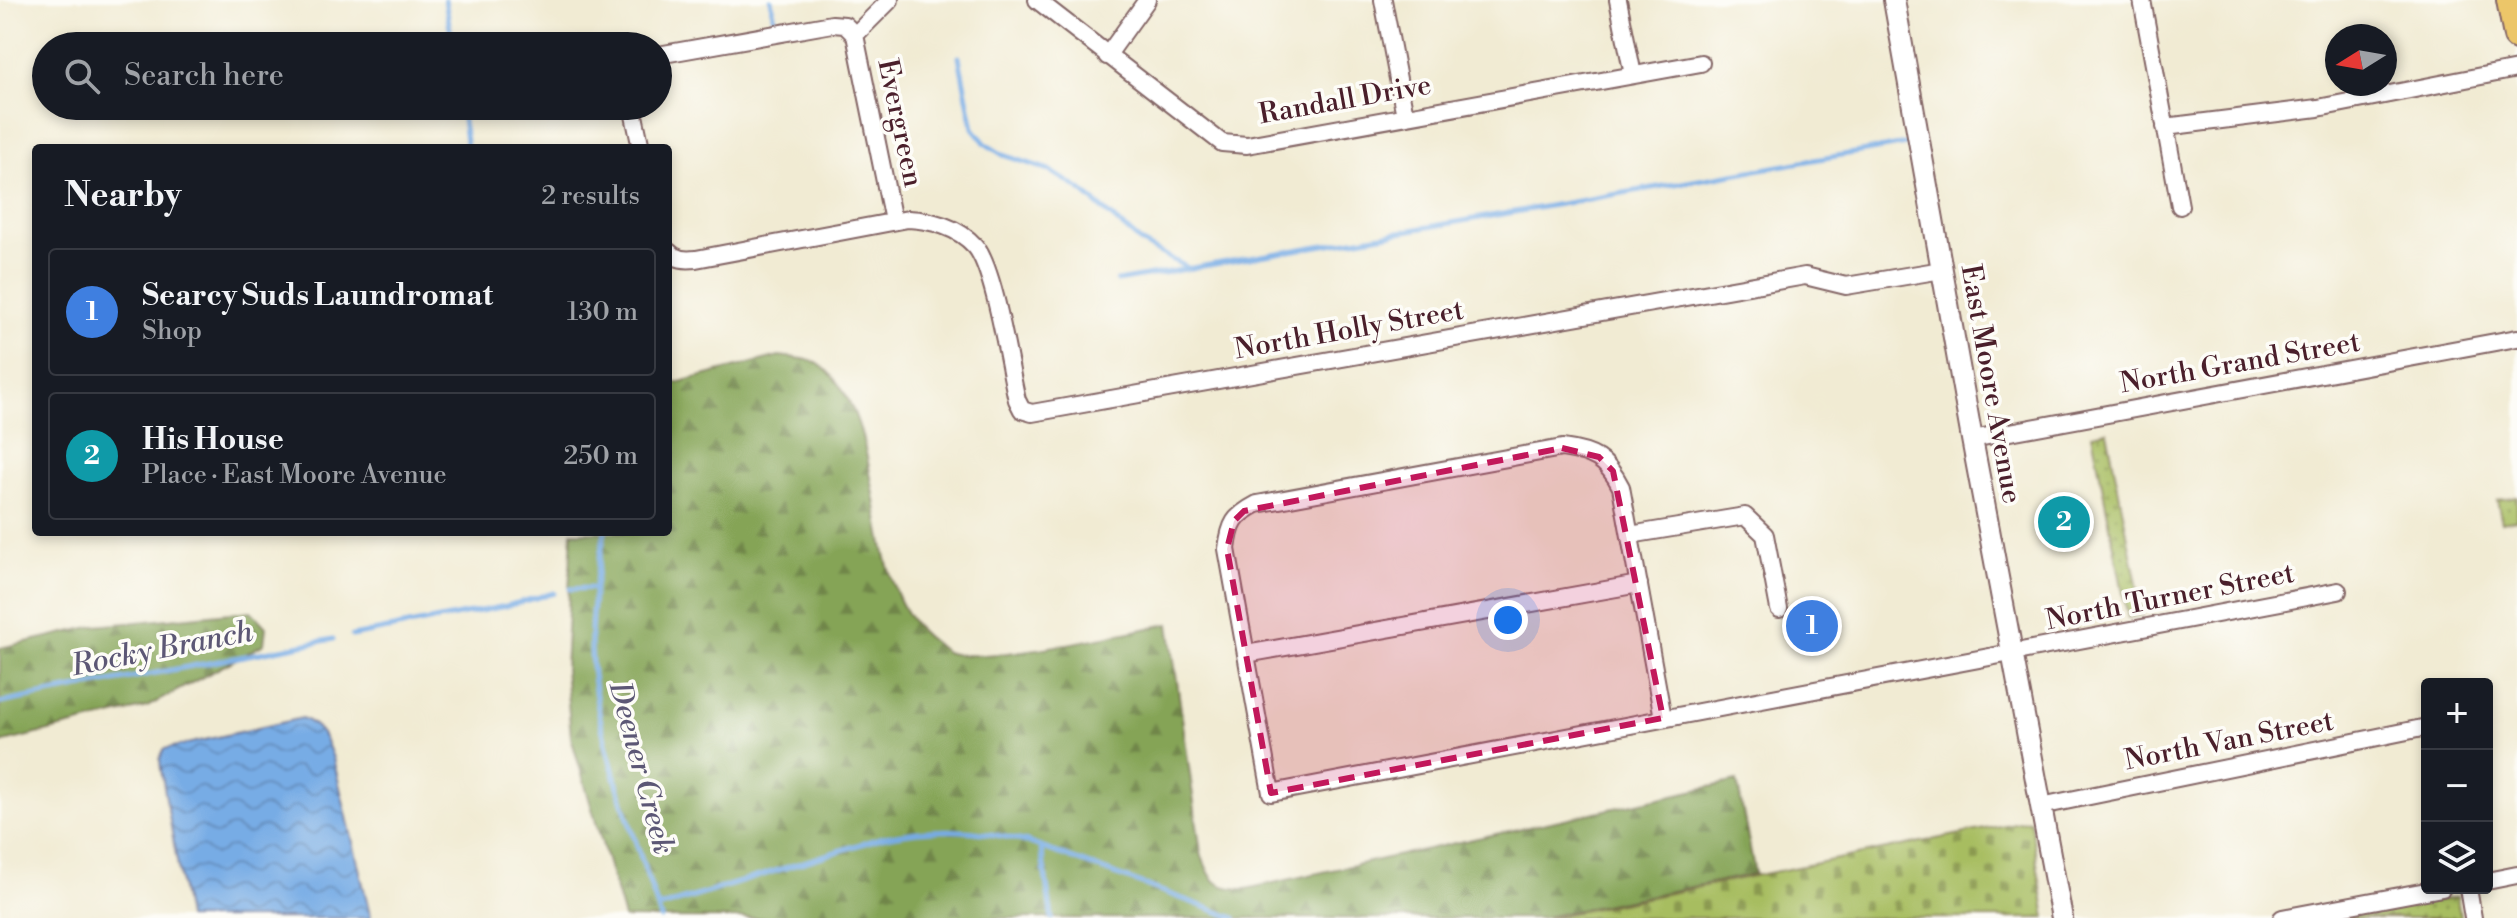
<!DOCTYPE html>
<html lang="en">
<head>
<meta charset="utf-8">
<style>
  :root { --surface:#171b24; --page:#242831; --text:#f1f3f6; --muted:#9ea1a6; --line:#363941; --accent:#d1495b }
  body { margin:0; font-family:"Libre Bodoni",serif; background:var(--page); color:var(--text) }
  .controls { position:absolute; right:24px; bottom:24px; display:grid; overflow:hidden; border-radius:8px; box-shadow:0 4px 12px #0003 }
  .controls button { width:72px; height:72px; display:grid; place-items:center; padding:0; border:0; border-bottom:2px solid var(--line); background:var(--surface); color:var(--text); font:40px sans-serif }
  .compass { position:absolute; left:2325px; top:24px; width:72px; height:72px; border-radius:50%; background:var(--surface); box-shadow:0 4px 12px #0003; rotate:259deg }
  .you { position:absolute; left:1508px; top:620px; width:28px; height:28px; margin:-20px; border:6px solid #fff; border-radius:50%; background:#1a73e8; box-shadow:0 0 0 12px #1a73e833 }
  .badge { display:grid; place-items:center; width:52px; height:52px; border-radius:50%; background:var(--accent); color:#fff; font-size:26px; font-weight:700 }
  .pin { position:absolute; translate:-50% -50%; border:4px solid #fff; box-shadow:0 2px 8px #0006 }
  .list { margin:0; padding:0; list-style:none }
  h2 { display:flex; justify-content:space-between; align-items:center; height:104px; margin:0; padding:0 32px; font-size:34px }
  h2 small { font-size:26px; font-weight:400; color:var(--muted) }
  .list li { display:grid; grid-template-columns:52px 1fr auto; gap:24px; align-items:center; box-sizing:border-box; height:128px; margin:0 16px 16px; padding:0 16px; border:2px solid var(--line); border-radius:8px }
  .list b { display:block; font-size:30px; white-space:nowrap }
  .list p { margin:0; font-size:26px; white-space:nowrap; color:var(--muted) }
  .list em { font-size:26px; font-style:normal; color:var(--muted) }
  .icon { flex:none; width:44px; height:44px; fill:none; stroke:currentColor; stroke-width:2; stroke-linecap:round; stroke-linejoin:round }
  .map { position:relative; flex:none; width:2517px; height:918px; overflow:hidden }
  .search { position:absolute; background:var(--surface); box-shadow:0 4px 12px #0003; left:32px; top:32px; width:640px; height:88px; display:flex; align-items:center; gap:20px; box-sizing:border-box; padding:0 28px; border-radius:44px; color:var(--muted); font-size:30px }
  .panel { position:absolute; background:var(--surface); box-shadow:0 4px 12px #0003; left:32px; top:144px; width:640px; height:392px; border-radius:8px }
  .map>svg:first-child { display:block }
  .grass { fill:url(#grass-dots); stroke:#786e46; stroke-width:2 }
  .forest { fill:url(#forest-firs); stroke:#686241; stroke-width:2 }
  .cemetery { fill:url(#cemetery-stones); stroke:#786e46; stroke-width:2 }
  .water { fill:url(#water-waves); stroke:#606688; stroke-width:2 }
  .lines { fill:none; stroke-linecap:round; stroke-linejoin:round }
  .stream { stroke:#77ace5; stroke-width:5 }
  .minor-casing { stroke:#846666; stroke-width:20 }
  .tertiary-casing { stroke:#846666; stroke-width:24 }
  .primary-casing { stroke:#846666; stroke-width:30 }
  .minor { stroke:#fff; stroke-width:16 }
  .tertiary { stroke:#fff; stroke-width:20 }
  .primary { stroke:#ecc669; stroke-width:26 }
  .marked { fill:#c2185b; fill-opacity:0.2; stroke:#c2185b; stroke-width:6; stroke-dasharray:16 10; stroke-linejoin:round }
  .labels { text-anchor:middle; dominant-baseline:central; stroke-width:7; stroke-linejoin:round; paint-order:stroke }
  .street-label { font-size:28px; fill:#4a1f2b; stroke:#fdfcf7 }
  .water-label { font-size:30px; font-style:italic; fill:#5c5775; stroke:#fdfcf7 }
</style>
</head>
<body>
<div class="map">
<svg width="2517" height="918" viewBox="0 0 2517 918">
  <defs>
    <pattern id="grass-dots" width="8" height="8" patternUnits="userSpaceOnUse" patternTransform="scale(2)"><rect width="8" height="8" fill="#a7bd61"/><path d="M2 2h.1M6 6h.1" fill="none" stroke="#8a9950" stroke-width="1.8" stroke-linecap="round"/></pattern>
    <pattern id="forest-firs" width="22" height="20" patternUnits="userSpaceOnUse" patternTransform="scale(2)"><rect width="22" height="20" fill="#85a457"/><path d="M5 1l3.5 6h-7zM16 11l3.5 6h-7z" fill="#6f8548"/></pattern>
    <pattern id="cemetery-stones" width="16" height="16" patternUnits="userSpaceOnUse" patternTransform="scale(2)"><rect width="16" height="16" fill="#a7bd61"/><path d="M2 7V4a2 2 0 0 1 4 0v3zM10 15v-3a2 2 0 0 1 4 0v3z" fill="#8a9950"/></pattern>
    <pattern id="water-waves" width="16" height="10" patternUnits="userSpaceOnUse" patternTransform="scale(2)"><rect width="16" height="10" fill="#77ace5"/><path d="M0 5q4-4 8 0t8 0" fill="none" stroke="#648bba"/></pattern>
  </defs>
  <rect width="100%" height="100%" fill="#fdfcf7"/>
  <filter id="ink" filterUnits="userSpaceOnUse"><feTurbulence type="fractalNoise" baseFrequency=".0125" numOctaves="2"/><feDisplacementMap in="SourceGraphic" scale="16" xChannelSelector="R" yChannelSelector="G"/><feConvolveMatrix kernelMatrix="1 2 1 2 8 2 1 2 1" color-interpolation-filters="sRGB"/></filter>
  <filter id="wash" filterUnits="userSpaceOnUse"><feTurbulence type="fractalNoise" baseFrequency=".006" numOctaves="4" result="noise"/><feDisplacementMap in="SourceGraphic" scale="32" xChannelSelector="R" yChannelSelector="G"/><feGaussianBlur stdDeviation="1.8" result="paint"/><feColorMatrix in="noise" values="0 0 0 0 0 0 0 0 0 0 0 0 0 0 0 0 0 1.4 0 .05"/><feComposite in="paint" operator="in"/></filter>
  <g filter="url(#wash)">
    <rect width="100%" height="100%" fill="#f1ebd3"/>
    <path class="grass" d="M2107,431L2143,615L2128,618L2092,434Z
      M2517,496V519L2502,522L2497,500Z
      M2457,897L2460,918H2346V916Z"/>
    <path class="forest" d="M779,356C791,358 811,358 820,365C895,422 856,586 932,641C936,644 941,650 946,652C982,666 1125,632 1169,624L1201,853C1210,881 1216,889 1246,889L1737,781L1755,874L1540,918H624L571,737L565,669L572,532H668V385Z
      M251,611L266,627L264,644L147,707L0,743V648L95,626Z"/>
    <path class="cemetery" d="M2030,820L2046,918H1547Z"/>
    <path class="water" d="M302,718C322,727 325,738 333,758L371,918H187L161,770L160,759L164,749Z"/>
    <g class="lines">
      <path class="stream" d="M445,0L453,46
        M771,0L775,23
        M959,57L973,128L986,144L1003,155L1049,170L1081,190L1142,243L1188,268
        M461,106L467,148
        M1117,281L1906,144
        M605,532C596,576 588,620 592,665C599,748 636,838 661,918
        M570,589L593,588
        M352,636L506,606L554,593
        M0,703L333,639
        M1041,848L1052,918
        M658,908L880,838C933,827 975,828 1027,842L1235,918"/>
    </g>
  </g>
  <g filter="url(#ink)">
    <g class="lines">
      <g class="minor-casing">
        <path id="minor" d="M1037,0L1222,143L1247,145L1701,63
          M1383,0L1405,116
          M1618,0L1633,75
          M2142,0L2180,206
          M855,35L893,221
          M658,55L832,24L845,25L855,35L890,0
          M1107,56L1147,0
          M632,106L641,148
          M2165,127L2318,108L2517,69
          M668,251C676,260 685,260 696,259L908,219C931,220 958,227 975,246C995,269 1009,367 1017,400L1022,410L1032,413L1805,276L1846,286L1942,270
          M1972,439L2517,338
          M1630,535L1745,516L1765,535L1779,609
          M1246,654L1639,584
          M1663,718L1621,487C1607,459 1593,452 1562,448L1257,504C1234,516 1230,524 1227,549L1271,793L2338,591
          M2041,806L2427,727
          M2487,881L2517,875
          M2468,888L2473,918
          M2282,918L2442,888"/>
      </g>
      <g class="tertiary-casing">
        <path id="tertiary" d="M1894,0L1972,439L2062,918"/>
      </g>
      <g class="primary-casing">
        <path id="primary" d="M2510,0L2517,36"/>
      </g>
      <use href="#minor" class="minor"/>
      <use href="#tertiary" class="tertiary"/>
      <use href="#primary" class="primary"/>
    </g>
  </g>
  <path class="marked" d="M1562,448L1599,457L1613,471L1663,718L1271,793L1227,549L1234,521L1244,511Z"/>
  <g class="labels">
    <g class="street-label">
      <text transform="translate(1345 100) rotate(-10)">Randall Drive</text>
      <text transform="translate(900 123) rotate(78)">Evergreen</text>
      <text transform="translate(1349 330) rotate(-10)">North Holly Street</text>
      <text transform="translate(2240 363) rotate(-10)">North Grand Street</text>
      <text transform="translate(1991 384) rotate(80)">East Moore Avenue</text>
      <text transform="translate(2170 597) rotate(-11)">North Turner Street</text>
      <text transform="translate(2229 741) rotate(-11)">North Van Street</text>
    </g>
    <g class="water-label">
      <text transform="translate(162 649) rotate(-11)">Rocky Branch</text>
      <text transform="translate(641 768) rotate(75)">Deener Creek</text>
    </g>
  </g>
</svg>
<div class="controls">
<button>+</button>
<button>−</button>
<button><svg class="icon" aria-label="layers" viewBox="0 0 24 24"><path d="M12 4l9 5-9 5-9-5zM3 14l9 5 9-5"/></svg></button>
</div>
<svg class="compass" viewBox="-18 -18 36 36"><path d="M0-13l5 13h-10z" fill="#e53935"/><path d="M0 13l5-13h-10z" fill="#9ea1a6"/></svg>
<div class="you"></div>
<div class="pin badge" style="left:1812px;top:626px;background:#3f7fe0">1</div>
<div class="pin badge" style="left:2064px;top:522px;background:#0f9aa8">2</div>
<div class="search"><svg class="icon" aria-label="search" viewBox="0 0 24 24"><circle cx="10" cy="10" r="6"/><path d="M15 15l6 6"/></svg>Search here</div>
<section class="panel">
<h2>Nearby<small>2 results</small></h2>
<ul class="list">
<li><span class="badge" style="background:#3f7fe0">1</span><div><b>Searcy Suds Laundromat</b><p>Shop</p></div><em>130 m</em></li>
<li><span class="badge" style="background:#0f9aa8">2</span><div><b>His House</b><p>Place · East Moore Avenue</p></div><em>250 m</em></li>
</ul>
</section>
</div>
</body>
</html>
